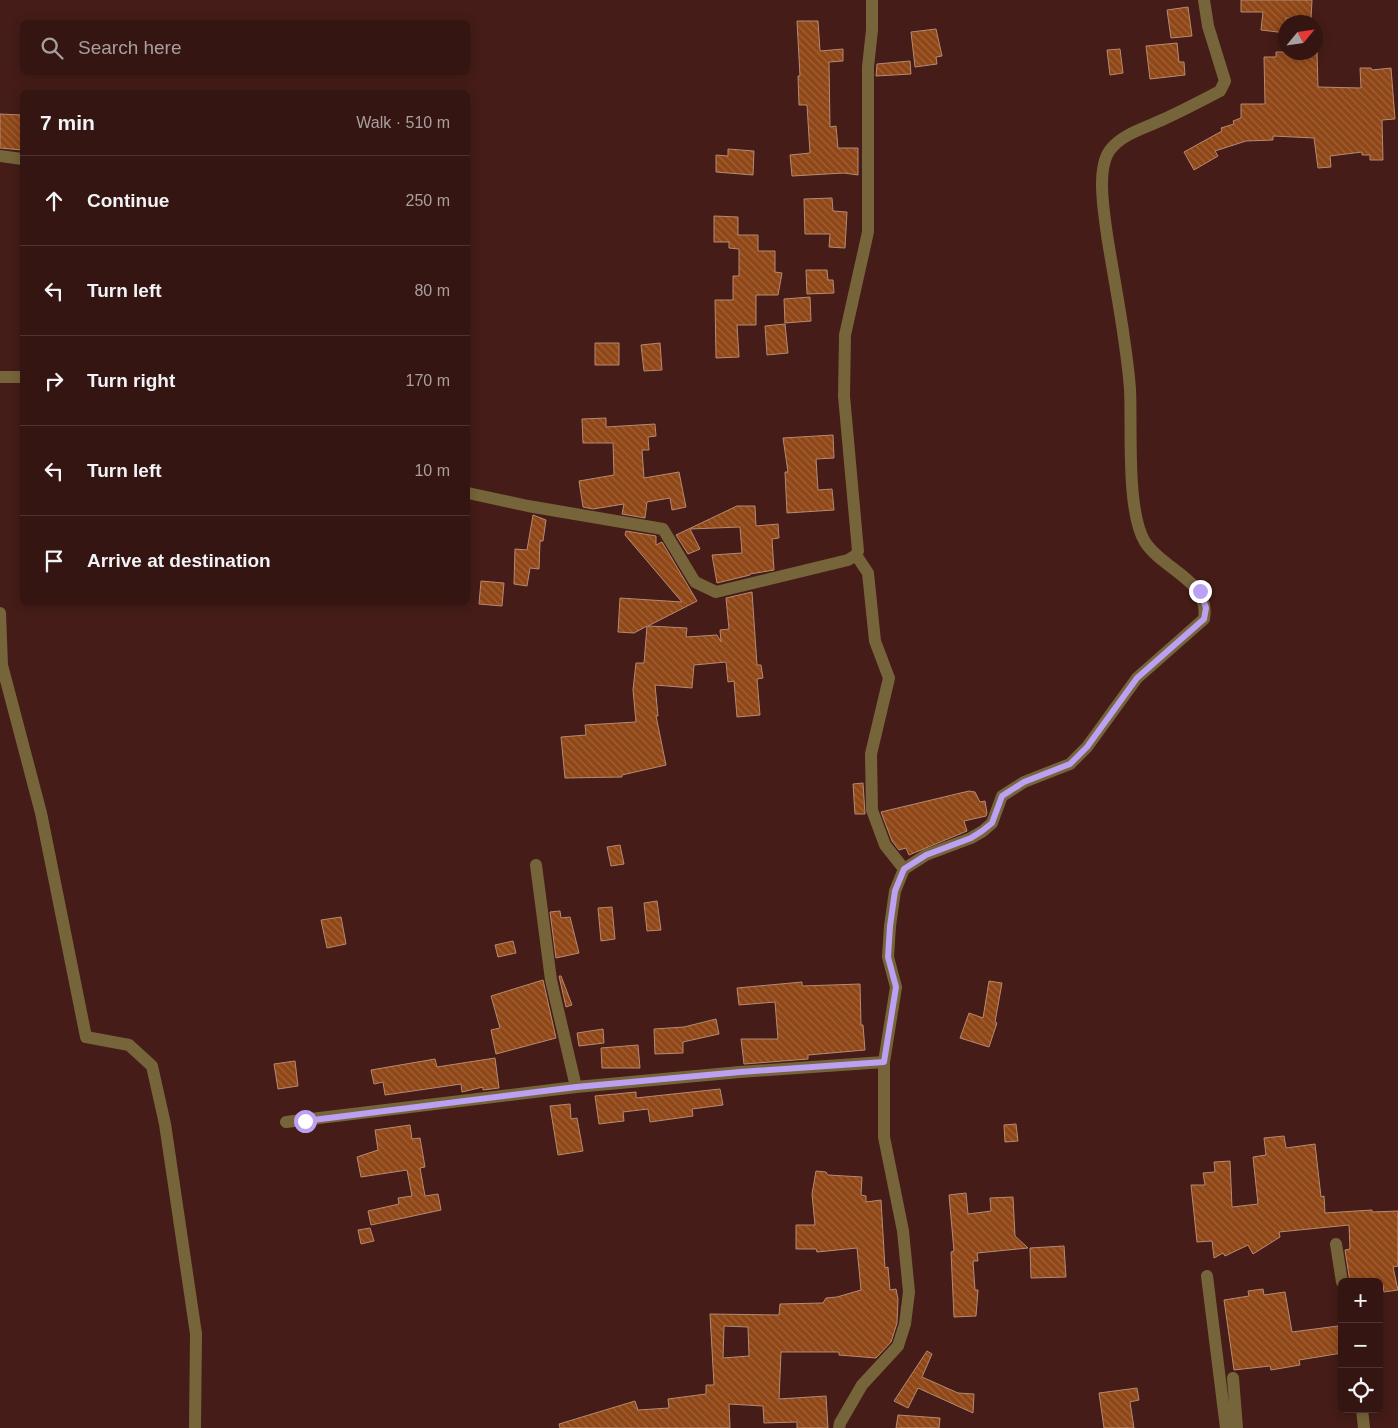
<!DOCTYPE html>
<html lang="en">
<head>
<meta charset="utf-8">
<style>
  :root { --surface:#341511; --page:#3c1e1a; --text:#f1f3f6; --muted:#a99f9f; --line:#4e3431 }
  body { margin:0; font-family:Arial,sans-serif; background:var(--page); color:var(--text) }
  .controls { position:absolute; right:15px; bottom:15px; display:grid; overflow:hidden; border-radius:8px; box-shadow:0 2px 12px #0003 }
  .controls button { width:45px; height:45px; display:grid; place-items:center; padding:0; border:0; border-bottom:1px solid var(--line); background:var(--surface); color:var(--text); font:25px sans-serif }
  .compass { position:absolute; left:1278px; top:15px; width:45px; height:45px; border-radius:50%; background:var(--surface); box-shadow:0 2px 12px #0003; rotate:61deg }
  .stop { position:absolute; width:15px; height:15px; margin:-11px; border:4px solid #bca0f2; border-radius:50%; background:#fff }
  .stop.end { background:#bca0f2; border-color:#fff; box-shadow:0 1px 5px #0008 }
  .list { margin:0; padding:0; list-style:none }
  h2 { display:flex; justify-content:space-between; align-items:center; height:65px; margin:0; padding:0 20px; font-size:21px }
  h2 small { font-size:16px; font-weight:400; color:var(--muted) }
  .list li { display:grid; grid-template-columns:32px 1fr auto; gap:15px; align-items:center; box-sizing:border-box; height:90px; padding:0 20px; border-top:1px solid var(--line) }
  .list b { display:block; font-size:19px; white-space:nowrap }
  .list em { font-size:16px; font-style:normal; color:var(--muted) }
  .icon { flex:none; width:28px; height:28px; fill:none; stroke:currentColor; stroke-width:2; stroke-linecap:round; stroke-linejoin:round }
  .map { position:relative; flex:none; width:1398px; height:1428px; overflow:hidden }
  .search { position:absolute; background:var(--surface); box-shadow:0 2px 12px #0003; left:20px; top:20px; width:450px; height:55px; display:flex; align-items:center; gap:12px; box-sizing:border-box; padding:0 18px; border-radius:8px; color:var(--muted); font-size:19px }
  .panel { position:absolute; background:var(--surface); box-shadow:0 2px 12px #0003; left:20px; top:90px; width:450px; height:515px; border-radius:8px }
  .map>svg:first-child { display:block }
  .building { fill:url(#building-back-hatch); stroke:#b68a72; fill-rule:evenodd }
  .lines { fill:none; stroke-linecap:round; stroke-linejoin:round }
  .minor { stroke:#76653a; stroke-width:12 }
  .tertiary { stroke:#76653a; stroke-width:12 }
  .route { stroke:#bca0f2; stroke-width:6 }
</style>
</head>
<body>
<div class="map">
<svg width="1398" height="1428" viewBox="0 0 1398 1428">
  <defs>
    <pattern id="building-back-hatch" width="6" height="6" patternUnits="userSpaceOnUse" patternTransform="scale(1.25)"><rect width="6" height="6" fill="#904717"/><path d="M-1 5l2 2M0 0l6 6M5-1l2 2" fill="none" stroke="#a06239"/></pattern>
  </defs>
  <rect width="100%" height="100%" fill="#451c17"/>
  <path class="building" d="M1241,0H1312L1311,19L1286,18V33L1261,30L1263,12H1241Z
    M1188,7L1192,36L1171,38L1167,10Z
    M797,21H818L820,51L843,49V61L829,62L830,127L836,126L838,148H858V175L844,173L792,176L790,155L810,153L807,105H799L798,76H800Z
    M936,29L942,56L936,57L937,64L915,67L911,32Z
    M1177,43L1179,62H1184L1185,75L1150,79L1146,46Z
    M1120,49L1123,73L1110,75L1107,50Z
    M1276,52H1317L1318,87L1361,88L1360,68H1371L1372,70L1391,68L1395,119L1382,120L1383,160H1370V155H1362V152L1330,156L1331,167L1318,168L1314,138L1273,136V140L1246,141L1215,151L1218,156L1194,170L1184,152L1222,131L1221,128L1234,124L1233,121L1241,118V104H1265L1264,57H1276Z
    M910,61L911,74L876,76L877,64Z
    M0,114L22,115V150L0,148Z
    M728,149L754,151L753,175L716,172V155L728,156Z
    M832,198L833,211L847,212L845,248L829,247L830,234H805L804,199Z
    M714,216L738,217V235H758V251H775V272L782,273L778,295H756V325H737L739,357L716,358L715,300H733V276H739V249L729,248V242H714Z
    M806,270H827L828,280H833L834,293L807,294Z
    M810,297L811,321L785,323L784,299Z
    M785,324L788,353L767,355L765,326Z
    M595,343H619V365H595Z
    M660,343L662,370L644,371L641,345Z
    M606,418V427L655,424L656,436L648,437L649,450H642L644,478L679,472L686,507L672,510L670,498L647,502L645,518L622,514L624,504L593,509L583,507L579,481L614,475L613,443H583L582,419Z
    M833,435L834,458L816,459L818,490L832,489L834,510L787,513L785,472H788L783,438Z
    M737,506H755L756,526L778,524L779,538L772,539L774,570L750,574V575L717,583L712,555L742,553L740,527L690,529L700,549L688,554L676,535Z
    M533,515L546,520L543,541H540L539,569L530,568L527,586L514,584L515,549L527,550Z
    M626,531L656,536V545L662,542L697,601L648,626L687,628L686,637L717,635L721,642L720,630L729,629L726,598L752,592L757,665H761L763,678L757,679L760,715L737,717L734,681L728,682L726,662L694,665L692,688L655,685L658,716H656L666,765L622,775V777L565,778L561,737L586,735L585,725L636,722L633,690L636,663H644L647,626L634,633L618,632L620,598L682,602L625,535Z
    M481,581L504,583L502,606L479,604Z
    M863,783L865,814H855L853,784Z
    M969,791L975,792L980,802L985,801L987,813L986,816L964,821L967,831L909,855L906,848L899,850L892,841L881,812Z
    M620,845L624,864L611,866L607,847Z
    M657,901L661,930L647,931L644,903Z
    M612,907L615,939L601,941L598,908Z
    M560,911L561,918L570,917L579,953L556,958L550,912Z
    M341,917L346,944L327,948L321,920Z
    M513,941L516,953L498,957L495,945Z
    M559,976H561L572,1005L566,1007Z
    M543,980L556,1038L496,1054L491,1030L500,1028L491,996Z
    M989,981L1002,983L995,1022L997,1023L989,1047L960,1038L969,1013L983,1018Z
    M802,982V986L860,984L861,1025H863L865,1050L808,1055V1059L744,1064L741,1039H778L775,1002L739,1005L737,988Z
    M716,1019L719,1034L683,1042V1053L655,1054L654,1029L684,1027Z
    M603,1029L604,1043L579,1046L577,1033Z
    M638,1045L640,1068H602L601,1048Z
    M495,1058L499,1088L483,1090V1087L462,1092L461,1084L385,1095L383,1082L374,1084L371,1070L435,1059L437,1067Z
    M295,1061L298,1086L278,1089L274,1064Z
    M720,1089L723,1105L692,1109L693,1116L650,1122L648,1109L623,1112L624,1121L599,1124L595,1096L636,1092V1098Z
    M570,1104L571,1119L577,1118L583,1151L558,1155L550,1106Z
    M1016,1124L1018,1141L1005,1142L1004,1125Z
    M410,1125L412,1139L420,1138L425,1167L420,1168L425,1196L438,1194L441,1210L371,1225L368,1211L399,1204L398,1198L412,1196L407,1170L361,1177L357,1157L378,1150L375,1130Z
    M1284,1136L1286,1148L1315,1144L1321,1197L1324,1196L1325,1213L1372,1210V1212L1398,1211V1266L1393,1267L1398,1290L1384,1292L1383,1285L1379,1286V1282H1350L1345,1250L1350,1249L1349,1225L1279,1232L1280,1237L1253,1254L1248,1245L1225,1256L1223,1253L1214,1258L1212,1241L1197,1242L1191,1185H1205L1203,1173L1215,1172L1214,1162L1230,1161L1232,1207L1258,1204L1253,1157L1266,1155L1264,1138Z
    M816,1171L826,1172L828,1175L862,1177L861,1195L866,1196V1202L881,1200L885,1268L888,1267L890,1290L896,1289L898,1299L897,1323L891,1342L876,1358L839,1355V1352H781L779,1399L826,1396L828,1428H797V1422L764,1423L763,1406L729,1404L730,1428H560L559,1424L635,1401L638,1410L669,1408L668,1399L706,1394V1385H714L710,1314L779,1315L780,1304L823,1303L826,1298L837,1297L861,1290L857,1248L817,1252L816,1249H796V1225H815L812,1194ZM724,1326L748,1327L749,1356L723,1358Z
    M966,1193L968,1214L991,1211L990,1198L1013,1197L1015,1236L1028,1248L977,1253L978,1261H973L975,1290H978L976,1316L954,1317L951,1252L954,1251L949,1195Z
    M370,1228L374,1241L361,1244L358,1230Z
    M1064,1246L1066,1277L1031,1278L1030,1248Z
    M1263,1289L1264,1295L1285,1292L1292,1332L1338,1326L1342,1353L1299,1360L1300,1365L1271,1370L1270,1366L1234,1370L1224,1300L1249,1296L1248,1291Z
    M927,1351L932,1354L922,1377L958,1393L974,1394L973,1413L918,1388L908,1408L894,1401Z
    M1137,1388L1139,1400L1130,1402L1134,1428H1104L1099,1393Z
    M898,1415L940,1418L939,1428H896Z"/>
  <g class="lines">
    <path class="minor" d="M0,156L22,159
      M0,377H22
      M468,493L528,506L663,529L695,582L716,592L848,560L856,555L868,573L875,641L889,678L871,754L872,810L885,845L904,869
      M856,555L858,551L844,396L845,335L868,232V67L872,30V0
      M0,613L2,665L41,813L86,1037L129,1045L152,1066L165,1124L196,1334L195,1428
      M536,865L551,980L576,1087
      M286,1122L576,1087L740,1072L884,1062
      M1336,1244L1342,1282
      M1207,1276L1226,1428
      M1233,1378L1237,1428
      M1362,1409L1364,1428"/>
    <path class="tertiary" d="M839,1428L840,1423L862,1385L898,1346L905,1324L909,1292L903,1231L884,1137V1062L896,987L888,957L890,926L895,891L904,869L926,855L971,838L983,831L992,823L1002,796L1024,782L1070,764L1087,747L1137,678L1204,619C1211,581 1163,570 1145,542C1126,511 1132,427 1130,389C1126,337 1115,286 1107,235C1104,212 1096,169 1110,150C1122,134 1145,128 1162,120C1182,111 1201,101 1220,91L1225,81L1208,26L1204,0"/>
  </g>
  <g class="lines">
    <path class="route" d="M305,1121L576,1087L740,1072L884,1062L896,987L888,957L890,926L895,891L904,869L926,855L971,838L982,831L992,823L1002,796L1024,782L1070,764L1087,747L1137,678L1204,619L1206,608L1200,591"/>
  </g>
</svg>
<div class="controls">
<button>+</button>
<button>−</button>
<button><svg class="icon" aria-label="locate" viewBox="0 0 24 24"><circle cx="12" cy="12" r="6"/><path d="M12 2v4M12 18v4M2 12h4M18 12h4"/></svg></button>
</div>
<svg class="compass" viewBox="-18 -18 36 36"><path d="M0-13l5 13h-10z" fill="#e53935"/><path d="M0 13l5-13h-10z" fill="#a99f9f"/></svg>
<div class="stop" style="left:305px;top:1121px"></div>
<div class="stop end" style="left:1200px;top:591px"></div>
<div class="search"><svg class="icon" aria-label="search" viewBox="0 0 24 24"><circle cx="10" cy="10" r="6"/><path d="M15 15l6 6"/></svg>Search here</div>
<section class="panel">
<h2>7 min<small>Walk · 510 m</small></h2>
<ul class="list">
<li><svg class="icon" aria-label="ahead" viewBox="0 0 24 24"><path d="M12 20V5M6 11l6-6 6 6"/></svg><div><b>Continue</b></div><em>250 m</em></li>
<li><svg class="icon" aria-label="left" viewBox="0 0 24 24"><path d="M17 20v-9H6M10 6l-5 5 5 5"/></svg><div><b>Turn left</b></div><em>80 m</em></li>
<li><svg class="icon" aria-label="right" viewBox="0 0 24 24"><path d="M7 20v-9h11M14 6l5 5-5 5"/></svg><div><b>Turn right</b></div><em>170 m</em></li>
<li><svg class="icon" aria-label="left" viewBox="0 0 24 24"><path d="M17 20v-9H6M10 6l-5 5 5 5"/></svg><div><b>Turn left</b></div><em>10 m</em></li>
<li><svg class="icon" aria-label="arrive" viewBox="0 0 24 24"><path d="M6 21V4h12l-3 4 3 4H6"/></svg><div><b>Arrive at destination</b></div></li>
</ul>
</section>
</div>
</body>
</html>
